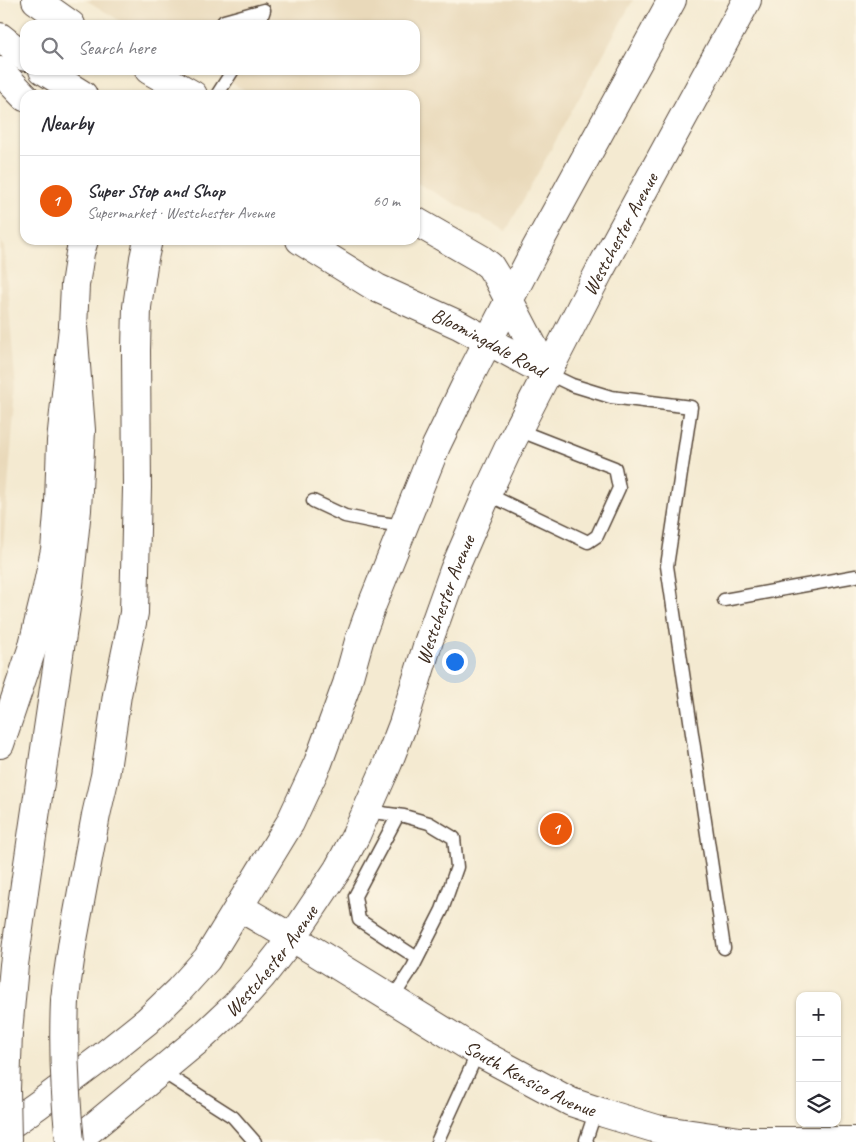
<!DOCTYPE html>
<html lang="en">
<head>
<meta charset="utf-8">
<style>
  :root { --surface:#fff; --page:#f2f2f3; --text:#2b2b33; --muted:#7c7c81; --line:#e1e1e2; --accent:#ea580c }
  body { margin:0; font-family:Caveat,sans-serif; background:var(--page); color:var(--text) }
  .controls { position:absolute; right:15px; bottom:15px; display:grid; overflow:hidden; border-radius:10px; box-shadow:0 1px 4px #0004 }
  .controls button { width:45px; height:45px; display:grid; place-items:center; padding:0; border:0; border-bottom:1px solid var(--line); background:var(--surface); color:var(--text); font:25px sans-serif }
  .you { position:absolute; left:454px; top:661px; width:18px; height:18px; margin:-12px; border:4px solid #fff; border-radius:50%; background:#1a73e8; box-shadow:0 0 0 8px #1a73e833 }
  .badge { display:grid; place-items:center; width:32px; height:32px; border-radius:50%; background:var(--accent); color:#fff; font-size:16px; font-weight:700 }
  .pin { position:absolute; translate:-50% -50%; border:2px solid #fff; box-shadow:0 1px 5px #0006 }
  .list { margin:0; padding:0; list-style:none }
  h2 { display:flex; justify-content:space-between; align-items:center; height:65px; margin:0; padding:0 20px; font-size:21px }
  h2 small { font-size:16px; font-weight:400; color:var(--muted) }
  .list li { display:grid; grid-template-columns:32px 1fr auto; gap:15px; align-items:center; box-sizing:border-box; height:90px; padding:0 20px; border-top:1px solid var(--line) }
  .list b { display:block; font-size:19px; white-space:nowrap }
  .list p { margin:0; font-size:16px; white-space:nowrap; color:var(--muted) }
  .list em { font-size:16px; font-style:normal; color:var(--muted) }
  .icon { flex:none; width:28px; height:28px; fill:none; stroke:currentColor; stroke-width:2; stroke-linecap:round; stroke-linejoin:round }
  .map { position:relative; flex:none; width:856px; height:1142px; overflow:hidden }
  .search { position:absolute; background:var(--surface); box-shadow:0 1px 4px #0004; left:20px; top:20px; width:400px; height:55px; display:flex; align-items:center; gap:12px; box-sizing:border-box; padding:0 18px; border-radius:15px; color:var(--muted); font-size:19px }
  .panel { position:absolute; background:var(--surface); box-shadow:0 1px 4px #0004; left:20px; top:90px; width:400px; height:155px; border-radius:15px }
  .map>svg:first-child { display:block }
  .built { fill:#e9d9ba }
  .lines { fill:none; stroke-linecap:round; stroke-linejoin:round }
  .service-casing { stroke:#574739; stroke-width:15 }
  .tertiary-casing { stroke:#574739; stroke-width:30 }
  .primary-casing { stroke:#574739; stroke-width:30 }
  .motorway-casing { stroke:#574739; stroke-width:30 }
  .service { stroke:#fff; stroke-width:12 }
  .tertiary { stroke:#fff; stroke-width:28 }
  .primary { stroke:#fff; stroke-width:28 }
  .motorway { stroke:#fff; stroke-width:28 }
  .motorway-bridge-casing { stroke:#574739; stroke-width:30; stroke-linecap:butt }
  .motorway-bridge { stroke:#fff; stroke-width:28 }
  .labels { text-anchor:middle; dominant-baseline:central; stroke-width:4; stroke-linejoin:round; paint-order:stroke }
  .street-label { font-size:20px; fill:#3b2a1e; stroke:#fcf5e5 }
</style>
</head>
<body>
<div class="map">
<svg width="856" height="1142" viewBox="0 0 856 1142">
  <rect width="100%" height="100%" fill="#fcf5e5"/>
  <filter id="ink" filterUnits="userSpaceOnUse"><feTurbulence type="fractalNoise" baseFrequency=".02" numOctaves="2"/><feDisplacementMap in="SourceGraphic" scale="10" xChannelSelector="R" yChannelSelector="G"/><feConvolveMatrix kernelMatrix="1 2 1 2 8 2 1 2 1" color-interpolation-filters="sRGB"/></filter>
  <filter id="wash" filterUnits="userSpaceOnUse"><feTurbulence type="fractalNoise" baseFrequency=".0096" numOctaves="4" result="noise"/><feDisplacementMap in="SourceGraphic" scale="20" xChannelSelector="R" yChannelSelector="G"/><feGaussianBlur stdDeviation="1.12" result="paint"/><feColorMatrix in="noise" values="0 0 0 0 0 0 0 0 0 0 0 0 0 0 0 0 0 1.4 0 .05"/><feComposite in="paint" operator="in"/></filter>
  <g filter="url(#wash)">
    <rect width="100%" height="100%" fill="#f4ead1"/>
    <path class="built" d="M86,0H633L506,231L415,182V95H254L207,70H415V25H127Z
      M0,239L4,247L16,390L0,583Z"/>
  </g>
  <g filter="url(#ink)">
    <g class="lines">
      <g class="service-casing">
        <path id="service" d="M221,25L224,21L264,10
          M259,25L264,10
          M217,95L233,70
          M547,373L572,385L611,397L691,407L667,566L724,948
          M487,494L588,542L597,536L619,488L615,468L518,430
          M313,501L345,516L374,522L405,526
          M724,600L856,576
          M366,811L404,816L429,823L454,838L457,867L442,910L413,967L392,999
          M398,815L355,896L359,920L417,958
          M161,1071L233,1117L255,1142
          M437,1142L478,1052
          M587,1142L586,1140L596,1110"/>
      </g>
      <g class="tertiary-casing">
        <g id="tertiary">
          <path id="s1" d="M239,907L306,946L478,1052L571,1102L604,1113L657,1129L740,1141H856"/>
        </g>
      </g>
      <g class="primary-casing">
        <g id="primary">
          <path d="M36,0L71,25"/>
          <path d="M0,37L25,57"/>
          <path d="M43,70L83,95"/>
          <path d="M149,70L193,95"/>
          <path d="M0,71L25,97"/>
          <path d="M415,221L481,259L490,266L498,279L547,373"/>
          <path id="s2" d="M300,240L377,288L459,325L547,373"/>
          <path d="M0,744L32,649L47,588L55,550L59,502L61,441L73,327L75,285L80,253L84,240"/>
          <path d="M0,1132L38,1105L102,1057L147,1021L179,990L207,959L290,823L318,763L347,684L359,641L372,605L436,446L469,378L535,250L672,0"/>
          <path id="s3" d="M75,1142L203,1036L234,1007L262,976L292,938L338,869L356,835L388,763L403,724L429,640L454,570L487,494L509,447L599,272L747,0"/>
        </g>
      </g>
      <g class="motorway-casing">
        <path id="motorway" d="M65,1000L67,981L73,940L96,815L105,776L117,695L134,613L137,488L136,350L137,307L144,258L148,240
          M8,1033L14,965L25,884L68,594L77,510L81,430L73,327"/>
      </g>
      <use href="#service" class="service"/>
      <use href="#tertiary" class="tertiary"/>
      <use href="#primary" class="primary"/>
      <use href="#motorway" class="motorway"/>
      <g class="motorway-bridge-casing">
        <path id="motorway-bridge" d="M65,1000C63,1047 65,1095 70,1142
          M7,1142L6,1089L8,1033"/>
      </g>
      <use href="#motorway-bridge" class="motorway-bridge"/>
    </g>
  </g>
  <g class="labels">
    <g class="street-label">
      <text stroke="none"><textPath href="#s3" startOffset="1078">Westchester Avenue</textPath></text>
      <text stroke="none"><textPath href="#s2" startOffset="215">Bloomingdale Road</textPath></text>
      <text stroke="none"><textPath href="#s3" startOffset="672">Westchester Avenue</textPath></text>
      <text stroke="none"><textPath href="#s3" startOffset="268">Westchester Avenue</textPath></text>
      <text stroke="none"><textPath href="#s1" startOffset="338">South Kensico Avenue</textPath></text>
    </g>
  </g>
</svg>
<div class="controls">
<button>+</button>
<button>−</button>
<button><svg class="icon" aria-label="layers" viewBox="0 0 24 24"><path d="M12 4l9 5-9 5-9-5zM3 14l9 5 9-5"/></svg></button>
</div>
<div class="you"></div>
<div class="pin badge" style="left:556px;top:829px">1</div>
<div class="search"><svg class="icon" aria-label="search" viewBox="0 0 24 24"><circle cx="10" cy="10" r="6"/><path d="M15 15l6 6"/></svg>Search here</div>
<section class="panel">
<h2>Nearby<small></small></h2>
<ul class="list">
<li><span class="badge">1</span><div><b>Super Stop and Shop</b><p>Supermarket · Westchester Avenue</p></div><em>60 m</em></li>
</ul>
</section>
</div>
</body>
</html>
